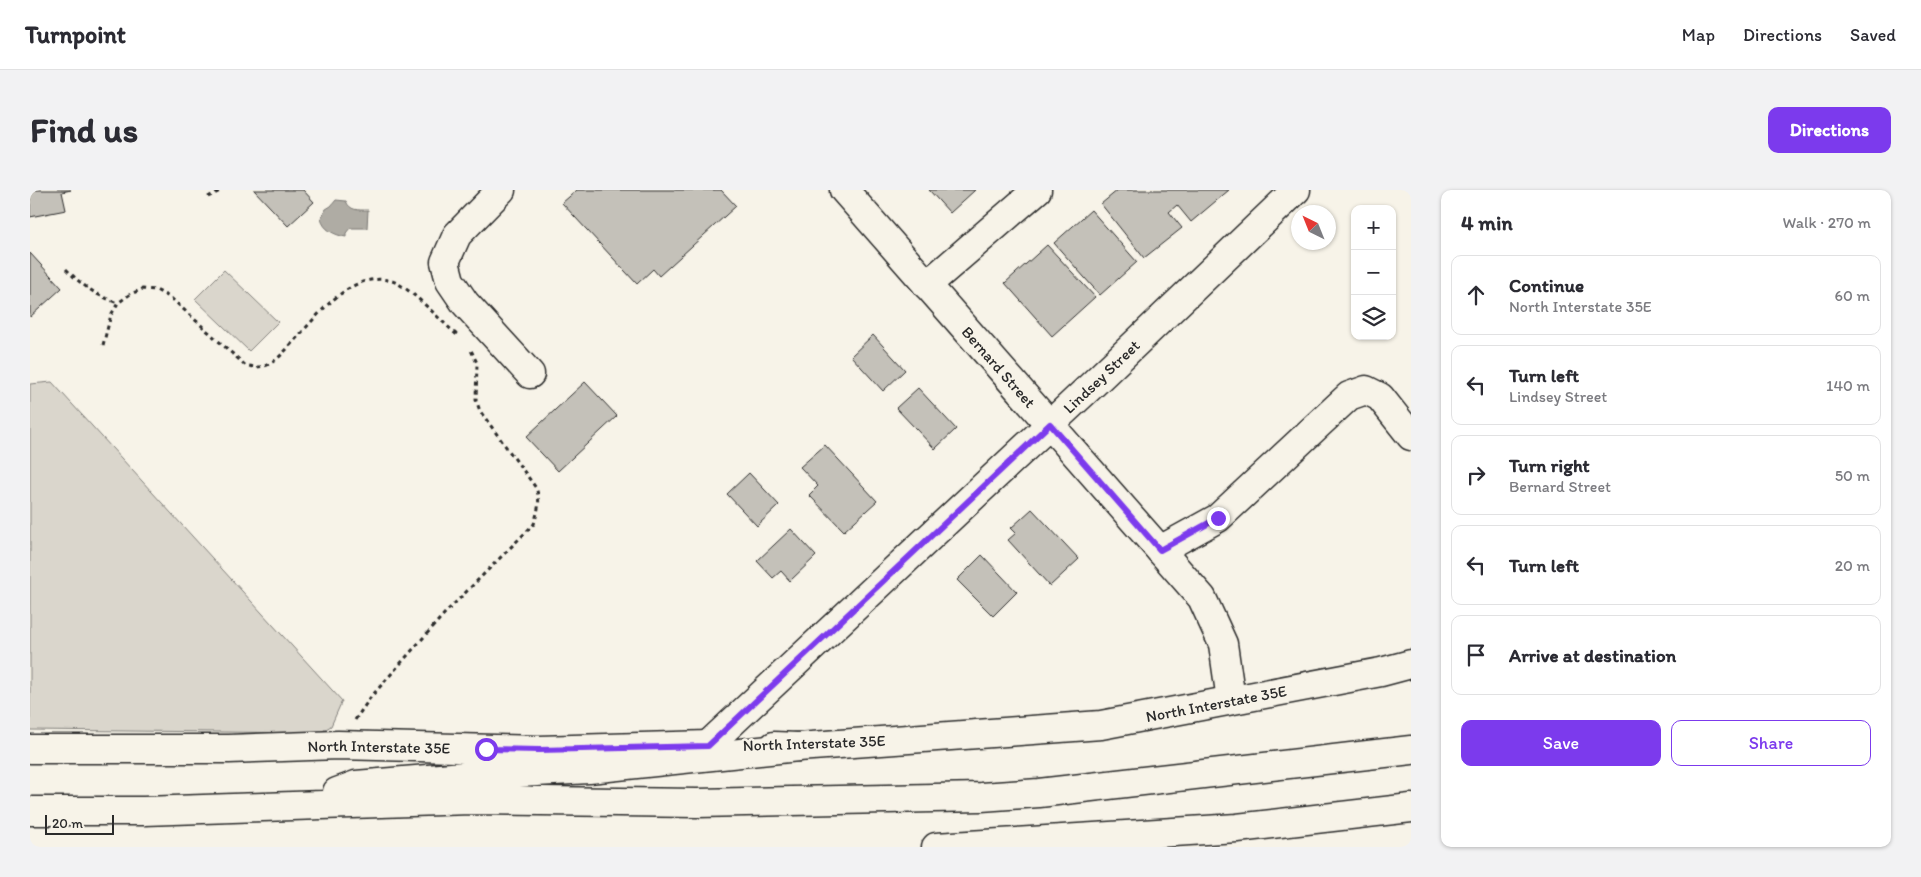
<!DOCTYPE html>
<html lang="en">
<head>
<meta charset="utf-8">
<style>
  :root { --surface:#fff; --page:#f2f2f3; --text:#2b2b33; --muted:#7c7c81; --line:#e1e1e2; --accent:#7c3aed }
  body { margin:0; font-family:Itim,sans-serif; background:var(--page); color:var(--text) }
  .controls { position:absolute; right:15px; top:15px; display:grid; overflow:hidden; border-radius:10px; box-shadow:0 1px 4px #0004 }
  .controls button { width:45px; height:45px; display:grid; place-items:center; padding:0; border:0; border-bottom:1px solid var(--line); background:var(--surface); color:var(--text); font:25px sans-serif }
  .compass { position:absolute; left:1261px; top:15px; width:45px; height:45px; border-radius:50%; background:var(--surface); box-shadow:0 1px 4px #0004; rotate:317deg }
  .scale { position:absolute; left:15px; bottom:12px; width:69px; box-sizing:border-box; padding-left:5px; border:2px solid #2b2b2b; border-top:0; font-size:14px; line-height:18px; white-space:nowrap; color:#2b2b2b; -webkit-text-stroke:4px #f7f3e8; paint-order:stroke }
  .stop { position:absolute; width:15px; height:15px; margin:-11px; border:4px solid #7c3aed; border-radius:50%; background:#fff }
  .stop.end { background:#7c3aed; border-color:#fff; box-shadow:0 1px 5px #0008 }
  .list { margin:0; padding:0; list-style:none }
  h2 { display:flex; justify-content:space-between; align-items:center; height:65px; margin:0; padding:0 20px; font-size:21px }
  h2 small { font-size:16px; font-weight:400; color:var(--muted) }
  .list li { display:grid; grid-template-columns:32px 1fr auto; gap:15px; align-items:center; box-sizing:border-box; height:80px; margin:0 10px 10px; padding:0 10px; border:1px solid var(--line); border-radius:10px }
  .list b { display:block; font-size:19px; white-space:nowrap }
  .list p { margin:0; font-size:16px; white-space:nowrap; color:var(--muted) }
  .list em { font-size:16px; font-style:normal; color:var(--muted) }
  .actions { display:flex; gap:10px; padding:15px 20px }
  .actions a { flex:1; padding:11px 0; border:1px solid var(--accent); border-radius:10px; text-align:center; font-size:18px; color:var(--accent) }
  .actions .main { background:var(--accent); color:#fff }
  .icon { flex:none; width:28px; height:28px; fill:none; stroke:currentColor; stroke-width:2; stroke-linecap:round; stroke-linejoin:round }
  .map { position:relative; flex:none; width:1381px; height:657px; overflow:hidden; border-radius:10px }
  header { display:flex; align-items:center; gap:30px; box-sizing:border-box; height:70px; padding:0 25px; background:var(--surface); border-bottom:1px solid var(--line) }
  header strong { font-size:24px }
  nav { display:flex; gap:28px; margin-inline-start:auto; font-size:18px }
  .intro { display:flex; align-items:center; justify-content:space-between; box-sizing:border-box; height:120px; padding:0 30px }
  h1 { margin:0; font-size:35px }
  .button { padding:12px 22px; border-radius:10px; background:var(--accent); color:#fff; font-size:18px; font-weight:700 }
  main { display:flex; gap:30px; padding:0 30px }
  aside { flex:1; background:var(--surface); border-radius:10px; box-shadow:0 1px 4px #0004 }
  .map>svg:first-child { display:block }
  .green { fill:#dad6cc; stroke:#82807c }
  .water { fill:#afaca4; stroke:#7a7874 }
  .building { fill:#c4c1b9; stroke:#2b2b2b }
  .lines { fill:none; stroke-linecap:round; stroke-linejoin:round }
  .minor-casing { stroke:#2b2b2b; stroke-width:31 }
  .major-casing { stroke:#2b2b2b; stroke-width:31 }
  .highway-casing { stroke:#2b2b2b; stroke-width:31 }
  .path { stroke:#2b2b2b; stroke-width:3; stroke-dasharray:4 4; stroke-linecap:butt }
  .minor { stroke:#f7f3e8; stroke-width:28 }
  .major { stroke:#f7f3e8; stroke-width:28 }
  .highway { stroke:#f7f3e8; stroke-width:28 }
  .route { stroke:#7c3aed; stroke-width:6 }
  .labels { text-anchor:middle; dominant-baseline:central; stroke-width:5; stroke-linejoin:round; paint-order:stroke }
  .street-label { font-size:16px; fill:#2b2b2b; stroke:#f7f3e8 }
</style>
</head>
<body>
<header>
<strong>Turnpoint</strong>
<nav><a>Map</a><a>Directions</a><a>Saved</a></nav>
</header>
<div class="intro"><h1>Find us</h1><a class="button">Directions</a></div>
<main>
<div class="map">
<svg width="1381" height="657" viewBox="0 0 1381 657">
  <rect width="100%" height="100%" fill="#f7f3e8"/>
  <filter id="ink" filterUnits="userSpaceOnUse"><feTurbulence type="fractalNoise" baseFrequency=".02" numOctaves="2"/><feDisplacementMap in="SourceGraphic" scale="10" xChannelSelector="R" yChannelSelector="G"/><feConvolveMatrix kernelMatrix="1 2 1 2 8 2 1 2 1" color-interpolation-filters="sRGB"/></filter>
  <g filter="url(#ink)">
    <path class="green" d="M194,80L248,132L219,161L165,109Z
      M22,192L312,511L301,536L289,543L0,540V194Z"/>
    <path class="water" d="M306,10L316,11C320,21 328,20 338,20L337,38H320L316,43V47C305,45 293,40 291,28L296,19L301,16Z"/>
    <path class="building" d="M0,0H41L32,2L36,20L0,27Z
      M224,0H273L284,12L258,36Z
      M547,0H691L706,16L629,86L623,79L607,94L532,13Z
      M899,0H945L920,23Z
      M1088,0H1199L1161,32L1147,15L1139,22L1152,38L1114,68L1071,14Z
      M1061,20L1107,72L1070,105L1024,53Z
      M1017,55L1065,107L1022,146L975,93Z
      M0,63L32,98L0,127Z
      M843,145L875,180L853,201L821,166Z
      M555,192L587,226L528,281L496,247Z
      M888,198L926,239L905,259L866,218Z
      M795,255L847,311L814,341L779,305L788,296L770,277Z
      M719,283L749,315L727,336L697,304Z
      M1002,319L1049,369L1020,396L978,350L986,343L981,338Z
      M761,339L786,366L760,391L751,381L743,388L727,371Z
      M952,365L987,402L963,426L927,390Z"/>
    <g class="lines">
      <g class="minor-casing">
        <g id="minor">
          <path d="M471,0L427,45L415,72L420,91L435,113L500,184"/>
          <path id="s1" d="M814,0L1172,408L1193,454L1201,510"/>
          <path d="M897,95L1007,0"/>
          <path d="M1130,360L1188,328L1319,206L1336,200L1350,207L1381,246"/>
          <path id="s2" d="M678,555L1062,195L1266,0"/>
        </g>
      </g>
      <g class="major-casing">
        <g id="major">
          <path id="s3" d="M744,556L768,557L1071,535L1351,482L1381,474"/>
          <path id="s4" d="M0,559H199L308,555L509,560L678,555"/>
        </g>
      </g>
      <g class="highway-casing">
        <path id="highway" d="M307,602L326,595L434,586L559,579L768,557
          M0,621H114L440,610L667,613L951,607L1009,603L1381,560
          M906,657L1207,638L1381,618"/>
      </g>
      <path class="path" d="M178,7L192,0
        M36,79C53,96 65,105 88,113
        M73,155L81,125L88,113L99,105L112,99L126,100L141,108L215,175C222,177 230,178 237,175C248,170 255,161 263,152C288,126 319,80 362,91C379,96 412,132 427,145
        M325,530L340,508L416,422L504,334C508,320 511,311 506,298L450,221L446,210L447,173L440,158"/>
      <use href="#minor" class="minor"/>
      <use href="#major" class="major"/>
      <use href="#highway" class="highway"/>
    </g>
  </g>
  <g class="lines" filter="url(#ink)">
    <path class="route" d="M456,559L509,560L678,556L1020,234L1130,360L1188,328"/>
  </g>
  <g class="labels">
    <g class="street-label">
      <text stroke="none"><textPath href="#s1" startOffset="235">Bernard Street</textPath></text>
      <text stroke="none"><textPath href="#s2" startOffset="539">Lindsey Street</textPath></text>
      <text stroke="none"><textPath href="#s3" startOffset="445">North Interstate 35E</textPath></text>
      <text transform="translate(784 553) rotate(-2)">North Interstate 35E</text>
      <text stroke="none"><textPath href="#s4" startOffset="349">North Interstate 35E</textPath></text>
    </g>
  </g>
</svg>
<div class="controls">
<button>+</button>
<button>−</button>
<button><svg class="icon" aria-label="layers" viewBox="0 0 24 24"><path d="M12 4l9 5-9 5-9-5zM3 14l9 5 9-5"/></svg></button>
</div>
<svg class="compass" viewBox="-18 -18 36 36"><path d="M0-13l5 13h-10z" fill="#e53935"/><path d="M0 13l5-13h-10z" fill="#7c7c81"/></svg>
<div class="scale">20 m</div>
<div class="stop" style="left:456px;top:559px"></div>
<div class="stop end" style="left:1188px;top:328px"></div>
</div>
<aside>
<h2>4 min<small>Walk · 270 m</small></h2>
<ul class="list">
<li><svg class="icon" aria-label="ahead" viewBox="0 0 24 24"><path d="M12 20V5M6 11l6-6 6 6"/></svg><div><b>Continue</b><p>North Interstate 35E</p></div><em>60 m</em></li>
<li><svg class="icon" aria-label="left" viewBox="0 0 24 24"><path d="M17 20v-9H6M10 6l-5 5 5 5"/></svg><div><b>Turn left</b><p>Lindsey Street</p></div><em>140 m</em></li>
<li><svg class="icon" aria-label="right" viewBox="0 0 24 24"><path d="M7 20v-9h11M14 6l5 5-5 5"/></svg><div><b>Turn right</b><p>Bernard Street</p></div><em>50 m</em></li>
<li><svg class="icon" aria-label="left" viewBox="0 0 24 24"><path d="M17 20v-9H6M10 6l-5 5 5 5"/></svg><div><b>Turn left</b></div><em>20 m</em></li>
<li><svg class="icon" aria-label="arrive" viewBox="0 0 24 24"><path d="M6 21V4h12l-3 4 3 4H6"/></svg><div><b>Arrive at destination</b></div></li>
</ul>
<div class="actions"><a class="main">Save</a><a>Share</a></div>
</aside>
</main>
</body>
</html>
